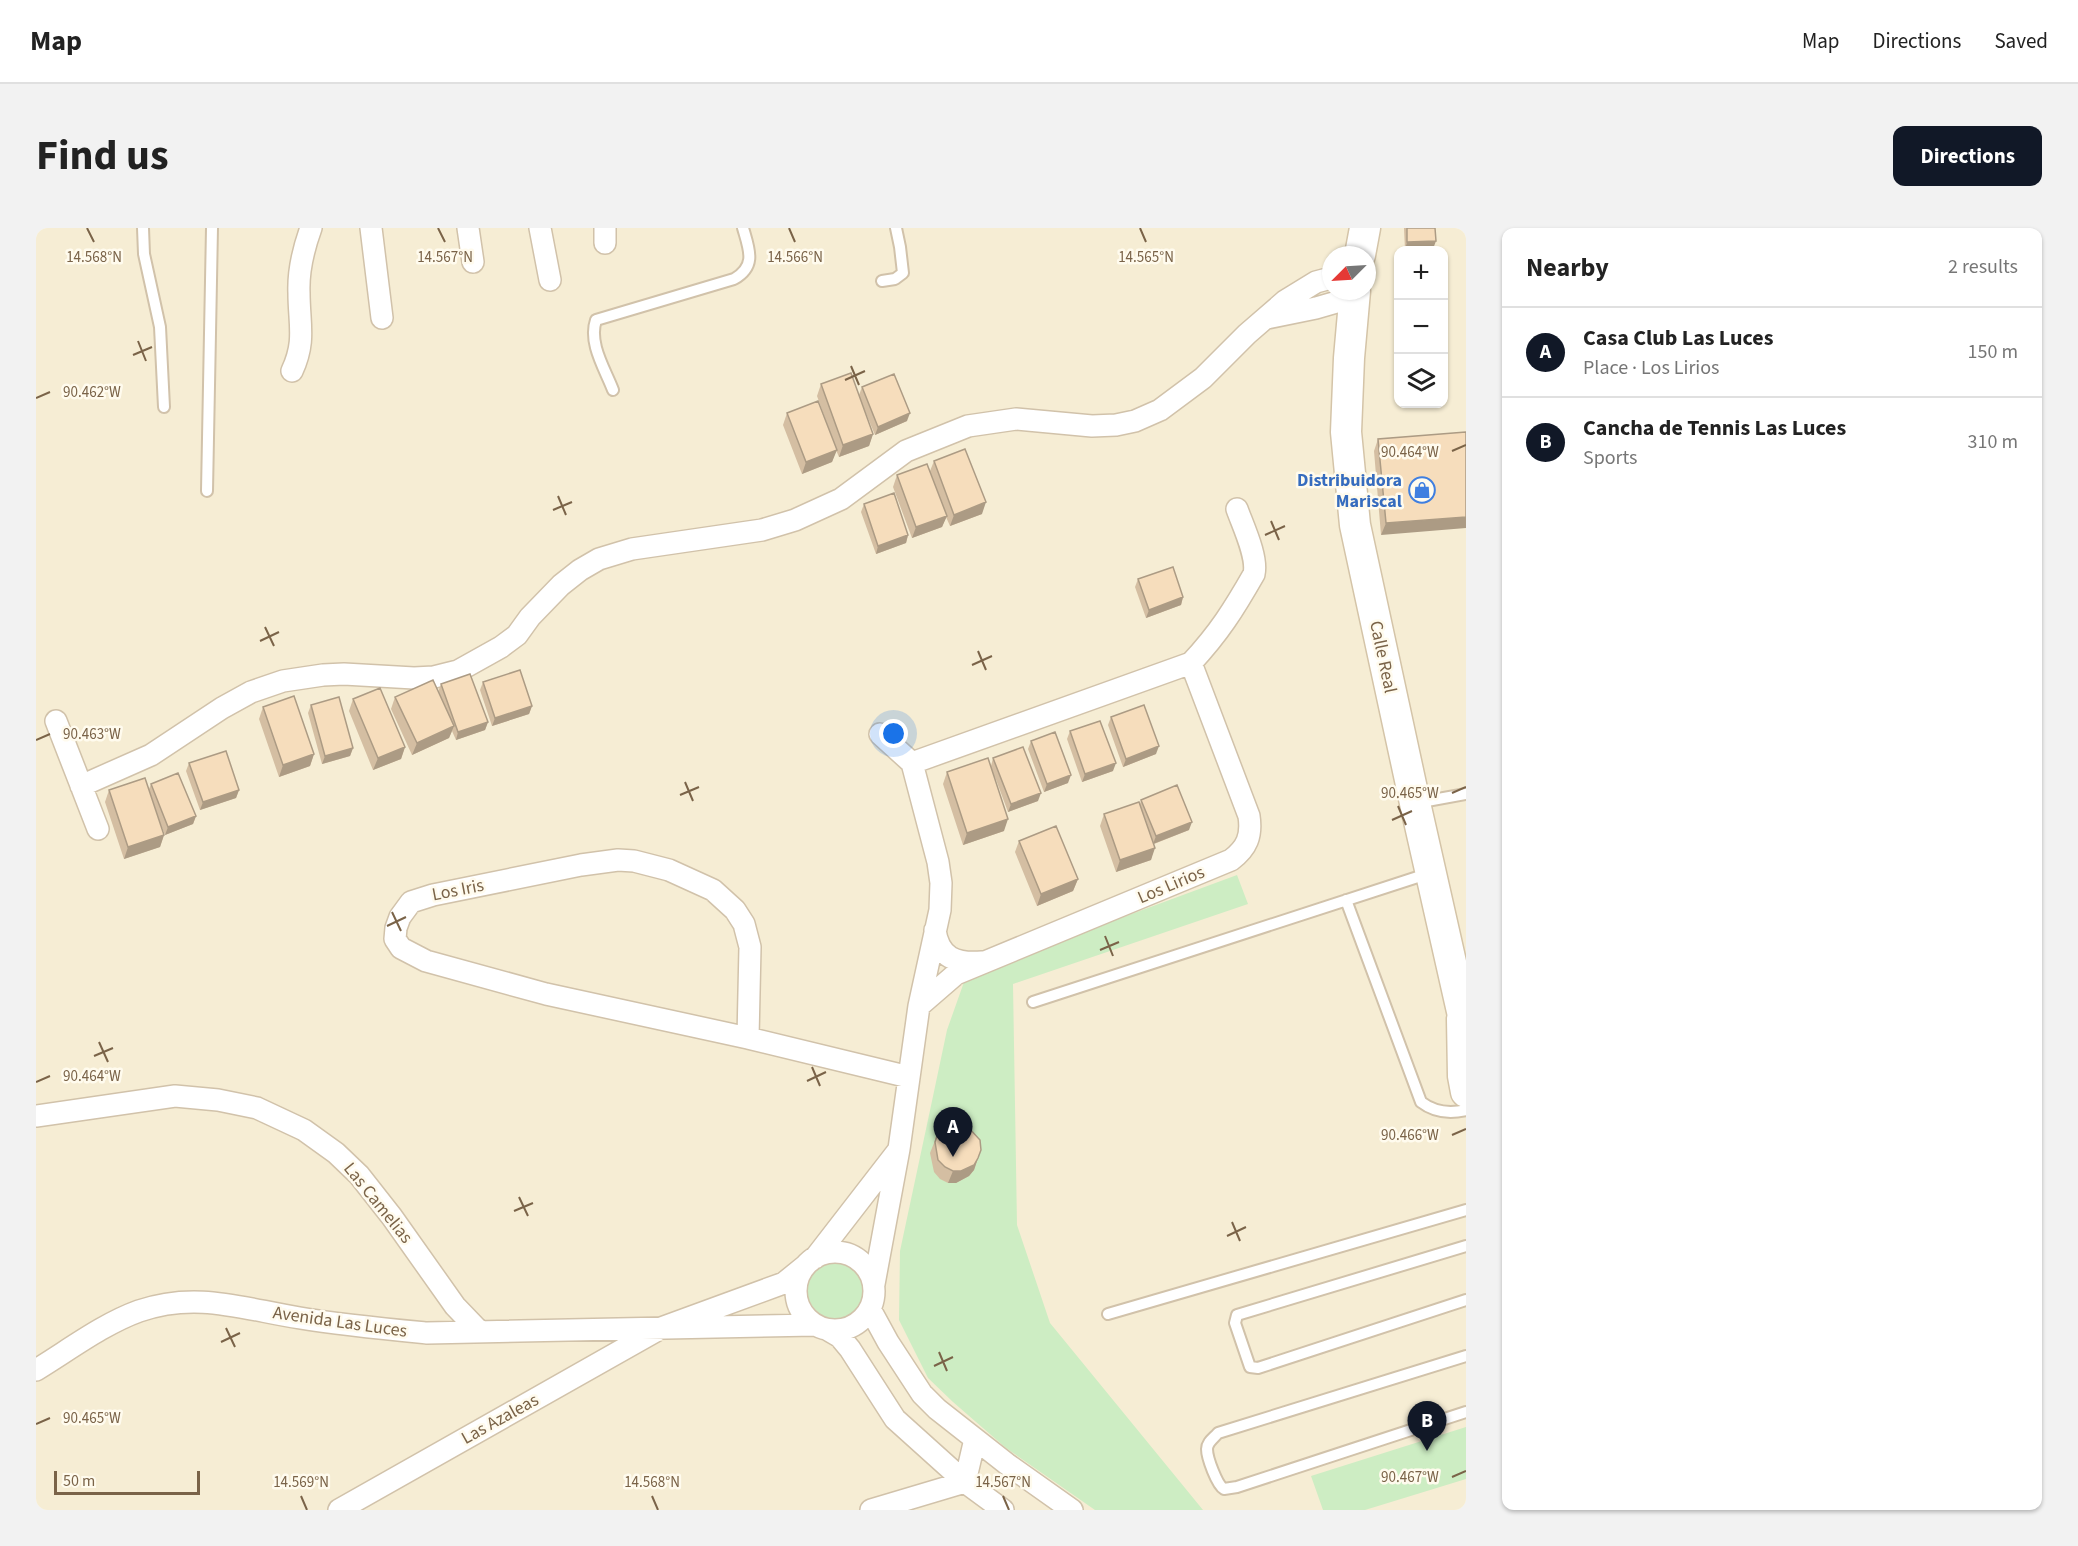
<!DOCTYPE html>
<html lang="en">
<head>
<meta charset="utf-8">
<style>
  :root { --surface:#fff; --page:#f2f2f2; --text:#222; --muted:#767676; --line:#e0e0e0; --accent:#111827 }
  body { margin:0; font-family:"Source Sans 3",sans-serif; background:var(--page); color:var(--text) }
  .controls { position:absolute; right:18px; top:18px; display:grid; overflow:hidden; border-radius:12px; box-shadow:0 2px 4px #0004 }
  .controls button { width:54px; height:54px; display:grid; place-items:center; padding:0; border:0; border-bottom:2px solid var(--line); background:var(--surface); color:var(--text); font:30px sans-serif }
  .compass { position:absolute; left:1286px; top:18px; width:54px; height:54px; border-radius:50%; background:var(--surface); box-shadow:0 2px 4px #0004; rotate:246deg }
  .scale { position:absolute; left:18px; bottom:15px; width:146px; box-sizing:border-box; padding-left:6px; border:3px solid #7a6348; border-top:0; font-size:16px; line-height:21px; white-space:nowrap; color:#7a6348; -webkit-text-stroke:4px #fffbee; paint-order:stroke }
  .you { position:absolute; left:858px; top:506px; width:21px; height:21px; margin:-15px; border:4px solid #fff; border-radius:50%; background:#1a73e8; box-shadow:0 0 0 9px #1a73e833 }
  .badge { display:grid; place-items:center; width:39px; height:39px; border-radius:50%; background:var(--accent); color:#fff; font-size:20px; font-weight:700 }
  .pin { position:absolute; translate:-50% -50px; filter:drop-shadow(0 2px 3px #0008) }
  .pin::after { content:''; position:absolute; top:32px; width:21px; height:18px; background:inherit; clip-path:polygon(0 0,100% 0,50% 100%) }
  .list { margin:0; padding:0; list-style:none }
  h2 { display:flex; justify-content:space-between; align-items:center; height:78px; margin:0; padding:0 24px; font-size:26px }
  h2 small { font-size:20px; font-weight:400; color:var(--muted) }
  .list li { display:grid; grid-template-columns:39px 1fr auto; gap:18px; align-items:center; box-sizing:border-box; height:90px; padding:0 24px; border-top:2px solid var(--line) }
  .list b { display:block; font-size:22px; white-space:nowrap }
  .list p { margin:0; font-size:20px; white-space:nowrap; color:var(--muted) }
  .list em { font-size:20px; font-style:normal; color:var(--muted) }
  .icon { flex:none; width:33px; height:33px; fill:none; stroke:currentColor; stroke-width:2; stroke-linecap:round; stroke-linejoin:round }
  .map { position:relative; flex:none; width:1430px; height:1282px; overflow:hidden; border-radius:12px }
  header { display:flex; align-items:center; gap:36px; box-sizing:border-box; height:84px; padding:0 30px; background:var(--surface); border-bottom:2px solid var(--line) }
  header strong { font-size:28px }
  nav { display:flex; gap:33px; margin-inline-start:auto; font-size:21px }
  .intro { display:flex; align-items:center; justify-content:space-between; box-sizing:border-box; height:144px; padding:0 36px }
  h1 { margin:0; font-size:42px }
  .button { padding:15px 27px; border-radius:12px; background:var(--accent); color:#fff; font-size:21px; font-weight:700 }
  main { display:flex; gap:36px; padding:0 36px }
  aside { flex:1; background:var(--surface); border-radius:12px; box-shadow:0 2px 4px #0004 }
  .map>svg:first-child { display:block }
  .residential { fill:#f6edd4; fill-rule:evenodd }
  .green { fill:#cdedc3 }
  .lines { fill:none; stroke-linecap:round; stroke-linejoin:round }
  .lane-casing { stroke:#d1c2aa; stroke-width:14 }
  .street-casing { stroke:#d1c2aa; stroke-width:24 }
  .secondary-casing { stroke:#d4c4a8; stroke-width:33 }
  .lane { stroke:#fff; stroke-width:10 }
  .street { stroke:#fff; stroke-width:21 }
  .secondary { stroke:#fff; stroke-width:30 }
  .wall { fill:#d4bea2 }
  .shaded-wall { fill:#ac9b84 }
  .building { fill:#f6ddbc; stroke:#ac9b84; stroke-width:1.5 }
  .ticks { fill:none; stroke:#7a6348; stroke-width:2 }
  .labels { text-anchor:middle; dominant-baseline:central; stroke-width:5; stroke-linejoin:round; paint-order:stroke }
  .shop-label { font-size:18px; font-weight:bold; fill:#366cbe; stroke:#fffbee; text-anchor:end }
  .street-label { font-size:18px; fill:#7a6348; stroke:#fffbee }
  .ticks-label { font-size:15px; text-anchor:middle; fill:#7a6348; stroke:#fffbee; stroke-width:5; stroke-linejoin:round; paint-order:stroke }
</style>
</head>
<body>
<header>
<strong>Map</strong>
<nav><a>Map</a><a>Directions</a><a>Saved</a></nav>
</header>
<div class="intro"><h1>Find us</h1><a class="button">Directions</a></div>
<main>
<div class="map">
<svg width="1430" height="1282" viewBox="0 0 1430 1282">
  <rect width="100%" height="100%" fill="#fef9e6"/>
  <path class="residential" d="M0,0H1430V1282H0ZM1362,22H1408V176H1362ZM1295,27H1331V63H1295Z"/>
  <path class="green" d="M1201,647L1212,676L977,756L981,997L1014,1095L1167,1282H1059L970,1220L917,1174L892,1150L863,1092L864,1023L896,873L911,802L928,754L939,744Z
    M771 1061a30 30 0 1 1 60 0a30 30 0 1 1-60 0Z
    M1430,1199V1251L1329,1282H1287L1275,1248Z"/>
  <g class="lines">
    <g class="lane-casing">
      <path id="lane" d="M107,0L108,26L124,99L128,179
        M846,53L859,51L867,45L864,19L860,0
        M577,162C569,141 552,115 560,92L698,51C721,38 713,21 707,0
        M171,263L176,0
        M1380,575L1430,566
        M1310,672L1385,874C1398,884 1413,886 1430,882
        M997,774L1394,645
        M1430,1018L1201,1087L1199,1095L1214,1139L1222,1140L1430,1072
        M1072,1086L1430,982
        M1430,1128L1182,1205C1178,1210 1171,1214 1171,1221C1171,1230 1181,1257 1188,1261L1201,1259L1430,1184"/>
    </g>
    <g class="street-casing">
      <path id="street" d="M335,0L346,90
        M432,0L437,34
        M504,0L514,52
        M569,0V15
        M1231,90L1280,80L1318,69
        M256,143C270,113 263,96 263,65C262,42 267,22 275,0
        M20,493L62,601
        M876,535L1155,435C1183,405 1198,381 1218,346C1222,329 1207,298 1201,281
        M45,558L115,527L186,480L215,464L247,453L287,447L308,446L378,450L398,449L422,443L465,419L481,407L494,389L525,357L544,342L563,331L596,321L726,302L759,292L805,271L870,223L932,198L980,191L1056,198L1080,197L1099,193L1124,182L1167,150L1211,106L1249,73L1280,54L1295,50
        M899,702C903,730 920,736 946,734
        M883,778L920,746L1195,632C1211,620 1216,608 1213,588L1155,435
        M712,810L714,719L708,696L699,682L677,662L633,642L598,633L582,632L545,637L397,667L375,674L364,689L360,700L359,711L365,720L390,733L510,766L712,810L873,849
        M0,888L139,868L182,872L221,880L268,902L300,925L323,947L356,989L419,1078L444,1104
        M760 1063a39 39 0 1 1 78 0a39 39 0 1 1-78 0Z
        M779,1030L861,924
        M838,1056L863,921L883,778L904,682L905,655L902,634L876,535L844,506
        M834,1081L852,1114L886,1166L901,1181L971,1236L1036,1282
        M792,1102L804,1109L814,1121L859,1191L929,1254L967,1282
        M0,1142C33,1122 67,1096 103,1083C161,1063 207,1081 264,1090C306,1097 349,1101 391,1105L779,1097
        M303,1282L625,1100L748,1055L769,1038
        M835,1282L929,1254L939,1211"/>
    </g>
    <g class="secondary-casing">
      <path id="secondary" d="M1324,27L1329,0
        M1319,63L1313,130L1310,204L1319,297L1379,575L1430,801
        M1426,791L1427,848L1430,864"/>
    </g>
    <use href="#lane" class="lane"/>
    <use href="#street" class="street"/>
    <use href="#secondary" class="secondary"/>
  </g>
  <path class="wall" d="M1368,0H1399L1397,21L1369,22Z
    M785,156L823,167L826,159L871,193L839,207L824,171L837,206L833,218L803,229L800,222L796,234L766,246L747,197L751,185L798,215L781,168Z
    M1430,204L1345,307L1338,223L1342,211Z
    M898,233L946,286L914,298L910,289L906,299L876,310L857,259L861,247L894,243Z
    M828,276L872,307L870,315L840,326L825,284Z
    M1102,351L1147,369L1145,377L1110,390L1099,359Z
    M447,454L496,478L493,486L456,498L444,462Z
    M405,456L452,494L449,502L420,512L416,503L413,510L376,527L355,481L359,469L402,464Z
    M317,471L369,519L365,531L337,542L313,483Z
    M275,477L317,520L314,528L286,536L272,485Z
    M227,479L278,526L274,538L243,549L223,491Z
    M1075,489L1120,526L1087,539L1072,497Z
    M1034,503L1077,543L1046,554L1031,511Z
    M995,513L1032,555L1008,564L992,521Z
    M957,530L1002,573L972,584L959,549L968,603L927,617L907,556L911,544L955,538Z
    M153,535L203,562L200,570L164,582L150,543Z
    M115,556L160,588L157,596L129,607L123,592L128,607L124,619L88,631L69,574L73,562L113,561Z
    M1105,572L1153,602L1118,616L1115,632L1080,644L1064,598L1068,586L1104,576Z
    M983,613L1042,651L1037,663L1001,678L979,624Z
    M902,905L942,930L938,942L933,948L920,955H912L904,951L898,944L894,925Z"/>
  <path class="shaded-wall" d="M1400,13L1397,21L1369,22L1371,14Z
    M874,185L871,193L839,207L842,199Z
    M837,206L833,218L803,229L807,217Z
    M801,222L796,234L766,246L770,234Z
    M950,274L946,286L914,298L918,287Z
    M911,288L906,299L876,310L880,299Z
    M1430,289V300L1345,307L1350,295Z
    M872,307L870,315L840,326L842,318Z
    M1147,369L1145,377L1110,390L1113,382Z
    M496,478L493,486L456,498L459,490Z
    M452,494L449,502L420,512L422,504Z
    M418,498L413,510L376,527L381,515Z
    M1123,518L1120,526L1087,539L1090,531Z
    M369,519L365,531L337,542L342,530Z
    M317,520L314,528L286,536L289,528Z
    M278,526L274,538L243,549L247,537Z
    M1080,535L1077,543L1046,554L1049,546Z
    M1035,547L1032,555L1008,564L1011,556Z
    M203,562L200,570L164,582L167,574Z
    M1005,565L1002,573L972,584L975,576Z
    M160,588L157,596L129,607L132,599Z
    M972,591L968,603L927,617L931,605Z
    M1156,594L1153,602L1117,616L1120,608Z
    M128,607L124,619L88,631L92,619Z
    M1119,620L1115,632L1080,644L1084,632Z
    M1042,651L1037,663L1001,678L1005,666Z
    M942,930L938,942L933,948L920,955H912L917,943Z"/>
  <path class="building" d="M1371,0H1399L1400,13L1371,14Z
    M815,145L837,206L807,217L785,156Z
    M858,146L874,185L842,199L826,159Z
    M782,173L801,222L770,234L751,185Z
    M1430,204V289L1350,295L1342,211Z
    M929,221L950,274L918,287L898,233Z
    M891,236L911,288L880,299L861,247Z
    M858,265L872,307L842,318L828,276Z
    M1137,339L1147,369L1113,382L1102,351Z
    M484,442L496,478L459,490L447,454Z
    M434,446L452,494L422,504L405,456Z
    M397,452L418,498L381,515L359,469Z
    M344,460L369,519L342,530L317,471Z
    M258,468L278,526L247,537L227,479Z
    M303,469L317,520L289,528L275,477Z
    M1108,477L1123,518L1090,531L1075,489Z
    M1064,493L1080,535L1049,546L1034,503Z
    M1019,504L1035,547L1011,556L995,513Z
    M987,519L1005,565L975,576L957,530Z
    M190,523L203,562L167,574L153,535Z
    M952,530L972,591L931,605L911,544Z
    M142,545L160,588L132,599L115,556Z
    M109,550L128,607L92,619L73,562Z
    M1141,557L1156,594L1120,608L1105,572Z
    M1103,574L1119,620L1084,632L1068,586Z
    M1020,598L1042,651L1005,666L983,613Z
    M925,896L933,900L944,912L945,922L942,930L938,937L925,943H917L909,939L902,932L899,914L902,905L909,899Z"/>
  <path class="ticks" d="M51,0L58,14M402,0L409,14M753,0L759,14M1104,0L1110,14M102,113L110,133M97,127L116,119M815,138L823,157M809,152L829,143M0,170L14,164M1416,223L1430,217M522,268L530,287M517,282L536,274M1235,293L1243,312M1229,307L1249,298M229,399L238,418M224,413L243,404M942,423L950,442M936,437L956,428M0,512L14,506M649,554L657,573M1416,565L1430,559M644,567L663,559M1362,578L1370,597M1356,592L1376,583M356,684L365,703M351,698L370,689M1069,708L1077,728M1064,722L1083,714M63,814L72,834M58,828L77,820M776,839L784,858M771,853L790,844M0,854L14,848M1416,907L1430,901M483,969L492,988M478,983L497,975M1196,994L1204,1013M1191,1008L1210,999M190,1100L199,1119M185,1114L204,1105M903,1124L911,1143M898,1138L917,1129M0,1196L14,1190M1416,1249L1430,1243M265,1268L271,1282M616,1268L622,1282M967,1268L973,1282"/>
  <defs>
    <g id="shop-ring" transform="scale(1.35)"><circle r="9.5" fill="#fffbee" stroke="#3f7fe0" stroke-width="1.5"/><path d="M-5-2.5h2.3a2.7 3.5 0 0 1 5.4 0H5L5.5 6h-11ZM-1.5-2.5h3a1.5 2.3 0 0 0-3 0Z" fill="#3f7fe0"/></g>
  </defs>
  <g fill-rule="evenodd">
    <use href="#shop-ring" x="1386" y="262"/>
  </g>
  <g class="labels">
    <g class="shop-label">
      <text x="1366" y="252">Distribuidora<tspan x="1366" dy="21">Mariscal</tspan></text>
    </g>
    <g class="street-label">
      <text transform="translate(1347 429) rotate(78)">Calle Real</text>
      <text transform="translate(1135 657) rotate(-23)">Los Lirios</text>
      <text transform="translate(422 662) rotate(-11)">Los Iris</text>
      <text transform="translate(342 975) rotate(51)">Las Camelias</text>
      <text transform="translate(304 1094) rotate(8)">Avenida Las Luces</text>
      <text transform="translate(464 1191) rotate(-29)">Las Azaleas</text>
    </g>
  </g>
  <g class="ticks-label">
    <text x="1110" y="34">14.565°N</text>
    <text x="58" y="34">14.568°N</text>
    <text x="409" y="34">14.567°N</text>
    <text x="759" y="34">14.566°N</text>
    <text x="56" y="169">90.462°W</text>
    <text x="1374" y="229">90.464°W</text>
    <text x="56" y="511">90.463°W</text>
    <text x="1374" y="570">90.465°W</text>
    <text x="56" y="853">90.464°W</text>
    <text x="1374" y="912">90.466°W</text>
    <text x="56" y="1195">90.465°W</text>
    <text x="1374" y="1254">90.467°W</text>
    <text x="265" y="1259">14.569°N</text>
    <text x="616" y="1259">14.568°N</text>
    <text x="967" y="1259">14.567°N</text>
  </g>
</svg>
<div class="controls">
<button>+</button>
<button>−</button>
<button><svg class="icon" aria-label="layers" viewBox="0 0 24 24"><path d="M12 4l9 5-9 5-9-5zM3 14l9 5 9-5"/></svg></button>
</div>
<svg class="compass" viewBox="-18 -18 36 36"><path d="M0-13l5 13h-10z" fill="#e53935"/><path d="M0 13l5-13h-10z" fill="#767676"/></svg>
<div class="scale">50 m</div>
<div class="you"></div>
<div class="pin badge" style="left:917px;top:929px">A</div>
<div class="pin badge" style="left:1391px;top:1223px">B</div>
</div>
<aside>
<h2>Nearby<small>2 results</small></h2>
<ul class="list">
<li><span class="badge">A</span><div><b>Casa Club Las Luces</b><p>Place · Los Lirios</p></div><em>150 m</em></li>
<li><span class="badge">B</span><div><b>Cancha de Tennis Las Luces</b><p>Sports</p></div><em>310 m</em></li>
</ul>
</aside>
</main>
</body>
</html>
